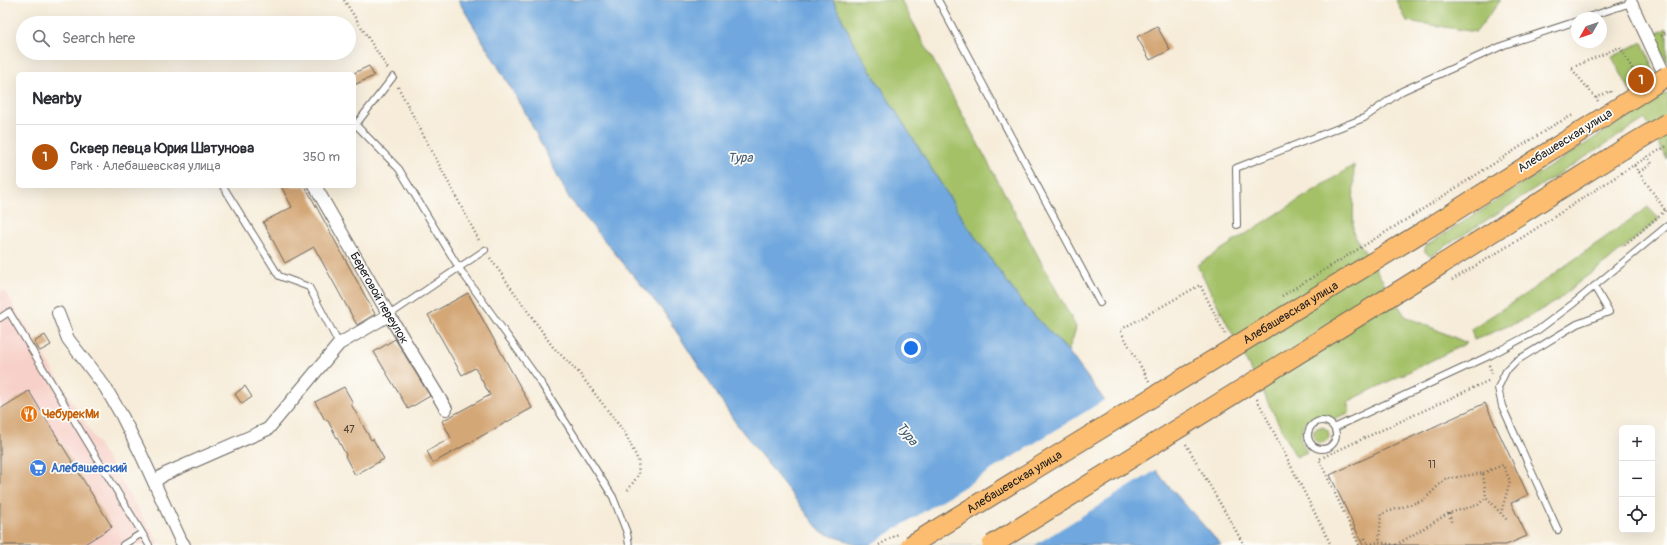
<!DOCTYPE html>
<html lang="en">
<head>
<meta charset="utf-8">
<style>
  :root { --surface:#fff; --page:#f2f2f3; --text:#2b2b33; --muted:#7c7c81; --line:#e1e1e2; --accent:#b45309 }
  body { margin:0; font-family:Pangolin,sans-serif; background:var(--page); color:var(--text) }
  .controls { position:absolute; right:12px; bottom:12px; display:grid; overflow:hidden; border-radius:6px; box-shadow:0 4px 16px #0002 }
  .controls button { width:36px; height:36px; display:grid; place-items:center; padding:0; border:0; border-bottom:1px solid var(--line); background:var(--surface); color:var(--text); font:20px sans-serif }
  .compass { position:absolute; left:1571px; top:12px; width:36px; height:36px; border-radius:50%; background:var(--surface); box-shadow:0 4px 16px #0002; rotate:230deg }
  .you { position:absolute; left:911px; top:348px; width:14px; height:14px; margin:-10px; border:3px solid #fff; border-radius:50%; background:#1a73e8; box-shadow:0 0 0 6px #1a73e833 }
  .badge { display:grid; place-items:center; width:26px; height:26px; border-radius:50%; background:var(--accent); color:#fff; font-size:13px; font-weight:700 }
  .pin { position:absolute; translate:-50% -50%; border:2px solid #fff; box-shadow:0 1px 4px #0006 }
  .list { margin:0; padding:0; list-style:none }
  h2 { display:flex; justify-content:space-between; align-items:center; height:52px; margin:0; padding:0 16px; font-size:17px }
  h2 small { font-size:13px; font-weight:400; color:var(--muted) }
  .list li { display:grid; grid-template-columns:26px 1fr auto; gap:12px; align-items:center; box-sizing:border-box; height:64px; padding:0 16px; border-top:1px solid var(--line) }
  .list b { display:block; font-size:15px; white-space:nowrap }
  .list p { margin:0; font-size:13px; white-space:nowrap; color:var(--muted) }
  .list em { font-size:13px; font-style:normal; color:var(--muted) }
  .icon { flex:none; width:22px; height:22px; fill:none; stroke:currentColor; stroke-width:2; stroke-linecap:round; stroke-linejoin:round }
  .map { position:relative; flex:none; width:1667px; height:545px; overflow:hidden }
  .search { position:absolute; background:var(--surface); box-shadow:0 4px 16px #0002; left:16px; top:16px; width:340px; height:44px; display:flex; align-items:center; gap:10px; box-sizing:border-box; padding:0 14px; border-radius:22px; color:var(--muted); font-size:15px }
  .panel { position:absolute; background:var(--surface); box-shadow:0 4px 16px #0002; left:16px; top:72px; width:340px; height:116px; border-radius:6px }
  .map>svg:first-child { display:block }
  .built { fill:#f7d1c9 }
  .green { fill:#a4c168; stroke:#606e42 }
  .water { fill:#70a7de; stroke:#46627d }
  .pier { fill:#f6ecd9 }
  .building { fill:#d4a777 }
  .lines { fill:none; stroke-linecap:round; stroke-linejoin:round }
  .service-casing { stroke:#68655e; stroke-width:8 }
  .minor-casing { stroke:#68655e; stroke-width:14 }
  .primary-casing { stroke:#68655e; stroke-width:21 }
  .path { stroke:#68655e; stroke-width:2.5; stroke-dasharray:1 3; stroke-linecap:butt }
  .service { stroke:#fff; stroke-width:6 }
  .minor { stroke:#fff; stroke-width:12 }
  .primary { stroke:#fcbd6f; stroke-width:19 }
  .primary-bridge-casing { stroke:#68655e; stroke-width:21; stroke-linecap:butt }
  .path-bridge { stroke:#68655e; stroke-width:2.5; stroke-dasharray:1 3; stroke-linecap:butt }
  .primary-bridge { stroke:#fcbd6f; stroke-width:19 }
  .labels { text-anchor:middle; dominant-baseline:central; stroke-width:3.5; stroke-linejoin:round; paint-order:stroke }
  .number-label { font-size:10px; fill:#4a3f33 }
  .street-label { font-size:12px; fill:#1c1c1c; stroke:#fdfcf7 }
  .food-label { font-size:12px; font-weight:bold; fill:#c56008; stroke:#fdfcf7; text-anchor:start }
  .shop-label { font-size:12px; font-weight:bold; fill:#366cbe; stroke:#fdfcf7; text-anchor:start }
  .water-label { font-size:13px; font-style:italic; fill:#425b73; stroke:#fdfcf7 }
</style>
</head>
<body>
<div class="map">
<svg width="1667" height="545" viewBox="0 0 1667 545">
  <rect width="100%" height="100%" fill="#fdfcf7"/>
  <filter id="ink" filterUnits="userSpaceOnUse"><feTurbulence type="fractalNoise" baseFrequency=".025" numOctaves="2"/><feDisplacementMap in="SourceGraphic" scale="8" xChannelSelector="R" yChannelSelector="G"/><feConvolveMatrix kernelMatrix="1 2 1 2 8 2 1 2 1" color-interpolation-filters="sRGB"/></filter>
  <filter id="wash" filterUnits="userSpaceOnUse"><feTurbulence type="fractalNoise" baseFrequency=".012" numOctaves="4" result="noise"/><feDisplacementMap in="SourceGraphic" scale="16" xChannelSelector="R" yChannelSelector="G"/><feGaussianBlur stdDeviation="0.9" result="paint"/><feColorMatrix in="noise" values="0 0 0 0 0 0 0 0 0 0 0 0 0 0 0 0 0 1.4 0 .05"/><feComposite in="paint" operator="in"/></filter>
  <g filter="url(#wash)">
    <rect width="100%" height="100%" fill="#f6ecd9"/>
    <path class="built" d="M4,290L160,545H0V292Z"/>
    <path class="green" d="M833,0H901L1076,327L1073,338L1068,351L1022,303L966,224L854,44Z
      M1396,0H1501L1476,32L1407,21Z
      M1667,28V63L1654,35Z
      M1642,42L1664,95L1667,93V159L1645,119L1432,255L1428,254L1425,252V248L1427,245L1640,109L1612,57Z
      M1354,165L1353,233L1405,316L1467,343L1347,402L1350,412L1335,419L1317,416L1303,424L1300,439L1307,452L1296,457L1197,265Z
      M1648,207L1659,219L1607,262L1583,279L1558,300L1525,319L1474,340L1471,329L1527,293Z
      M1313 435a8 8 0 1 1 16 0a8 8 0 1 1-16 0Z"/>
    <path class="water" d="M458,0H833L854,44L966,224L1022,303L1068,351L1165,482L1221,545H855L853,543L821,532L735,422L663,311L569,198L523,108Z"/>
    <path class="pier" d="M1106,399L1158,469L1035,545H870Z"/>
    <g id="blocks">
      <path class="building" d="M1157,26L1170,50L1150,60L1137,37Z
        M369,66L374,76L354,85V73Z
        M281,186H305L375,314L357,325L314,247L285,263L263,222L292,207Z
        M468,293L532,408L433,463L427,451L451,438L442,421L490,395L475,368L462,375L428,315Z
        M45,335L51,345L40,351L34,342Z
        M395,339L430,396L408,409L374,352Z
        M245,386L252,397L242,404L235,394Z
        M344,387L353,403L351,404L371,440L373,439L384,459L355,475L345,456L346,455L327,419L325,420L315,402Z
        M29,391L112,527L83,545H0V409Z
        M1485,403L1528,495L1511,503L1527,536L1506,545H1363L1330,475Z"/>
    </g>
  </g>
  <g filter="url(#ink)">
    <use href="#blocks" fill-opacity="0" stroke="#68655e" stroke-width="1"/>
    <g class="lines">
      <g class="service-casing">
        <path id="service" d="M938,0L1100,303
          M1585,18L1631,3L1630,1
          M356,125L399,169L459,268L541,383L613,497L627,533L629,545
          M354,127L393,77
          M223,186L279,276L309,287L339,344
          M1237,225L1236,168L1364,118L1402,91L1504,45L1577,21
          M389,315L485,250
          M0,318L9,312L142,533
          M1308 435a14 14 0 1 1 28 0a14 14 0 1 1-28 0Z
          M1334,428L1491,355L1538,330L1574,303L1667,226
          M1558,530L1502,406L1498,388L1506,371L1516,361L1577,324L1609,312L1594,286
          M123,545L142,533L149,545"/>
      </g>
      <g class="minor-casing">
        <g id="minor">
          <path d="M1631,3L1667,80"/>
          <path id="s1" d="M315,186L389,315L446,409"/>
          <path d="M58,313L68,339L105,387L122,416L141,454L181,541L184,545"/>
          <path d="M154,482L165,474L268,429L339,344L389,315"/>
        </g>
      </g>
      <g class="primary-casing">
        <path id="primary" d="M1422,232L1605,116
          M1442,264L1622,150"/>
      </g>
      <path class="path" d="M344,0L388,69
        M1661,36L1667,32
        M398,87L480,242
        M1596,98L1610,91L1611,94
        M1598,101L1571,68L1620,47L1637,77
        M1639,172L1652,164L1646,154
        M1412,216L1554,125L1573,115
        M1625,245L1667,209
        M490,258L553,347L579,373L625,433L638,460L639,474L627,491
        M1452,280L1523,237L1634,165L1665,210
        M1489,365L1493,375
        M1149,381L1120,330L1200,285L1225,334
        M1257,399L1331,545
        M1186,444L1244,545
        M1483,473L1503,465L1510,481L1501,513
        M1449,513L1452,524
        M1365,538L1368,545
        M1368,544L1379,542
        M1359,545L1319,459L1490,380
        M1396,545L1379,542L1381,514L1424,500L1445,479L1483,473L1486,497L1507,520
        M1396,545L1449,513L1478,505L1486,497"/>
      <use href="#service" class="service"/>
      <use href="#minor" class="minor"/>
      <use href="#primary" class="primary"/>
      <g class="primary-bridge-casing">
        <g id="primary-bridge">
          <path d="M1605,116L1667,76"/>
          <path d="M1622,150L1667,123"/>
          <path id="s2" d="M911,545L1422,232"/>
          <path d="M992,545L1442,264"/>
        </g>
      </g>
      <path class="path-bridge" d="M1634,165L1667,146
        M1282,296L1412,216
        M879,545L898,534"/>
      <use href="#primary-bridge" class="primary-bridge"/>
    </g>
  </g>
  <defs>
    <g id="restaurant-disc" transform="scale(0.9)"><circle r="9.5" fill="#e8710a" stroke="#fdfcf7"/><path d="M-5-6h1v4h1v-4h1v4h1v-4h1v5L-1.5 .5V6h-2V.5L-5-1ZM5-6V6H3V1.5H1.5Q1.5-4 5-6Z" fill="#fff"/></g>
    <g id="supermarket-disc" transform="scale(0.9)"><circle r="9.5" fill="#3f7fe0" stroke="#fdfcf7"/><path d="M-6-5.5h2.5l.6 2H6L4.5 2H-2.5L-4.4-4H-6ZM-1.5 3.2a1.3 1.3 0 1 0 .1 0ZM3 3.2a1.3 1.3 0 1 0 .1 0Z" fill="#fff"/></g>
  </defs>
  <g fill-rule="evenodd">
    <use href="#restaurant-disc" x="29" y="414"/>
    <use href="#supermarket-disc" x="38" y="468"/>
  </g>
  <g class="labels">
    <g class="number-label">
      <text x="349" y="430">47</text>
      <text x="1432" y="465">11</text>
    </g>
    <g class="street-label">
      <text transform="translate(1565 141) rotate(-32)">Алебашевская улица</text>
      <text stroke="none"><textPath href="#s1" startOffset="129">Береговой переулок</textPath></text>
      <text stroke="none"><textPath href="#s2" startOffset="445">Алебашевская улица</textPath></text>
      <text stroke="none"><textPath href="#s2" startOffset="121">Алебашевская улица</textPath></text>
    </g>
    <g class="food-label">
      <text x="42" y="414">ЧебурекМи</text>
    </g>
    <g class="shop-label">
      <text x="51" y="468">Алебашевский</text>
    </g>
    <g class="water-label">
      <text x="740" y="158">Тура</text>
      <text transform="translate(907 434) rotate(52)">Тура</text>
    </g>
  </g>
</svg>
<div class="controls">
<button>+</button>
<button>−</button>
<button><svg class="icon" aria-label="locate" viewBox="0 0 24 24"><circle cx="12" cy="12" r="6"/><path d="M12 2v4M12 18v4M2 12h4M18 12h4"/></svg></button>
</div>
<svg class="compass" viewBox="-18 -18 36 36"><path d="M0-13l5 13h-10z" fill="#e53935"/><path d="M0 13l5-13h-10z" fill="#7c7c81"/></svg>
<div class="you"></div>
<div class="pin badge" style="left:1641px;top:80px">1</div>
<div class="search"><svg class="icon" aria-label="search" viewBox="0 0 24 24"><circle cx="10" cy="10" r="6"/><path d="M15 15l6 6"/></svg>Search here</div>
<section class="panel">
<h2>Nearby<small></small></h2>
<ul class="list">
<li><span class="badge">1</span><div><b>Сквер певца Юрия Шатунова</b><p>Park · Алебашевская улица</p></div><em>350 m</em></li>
</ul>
</section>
</div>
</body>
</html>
